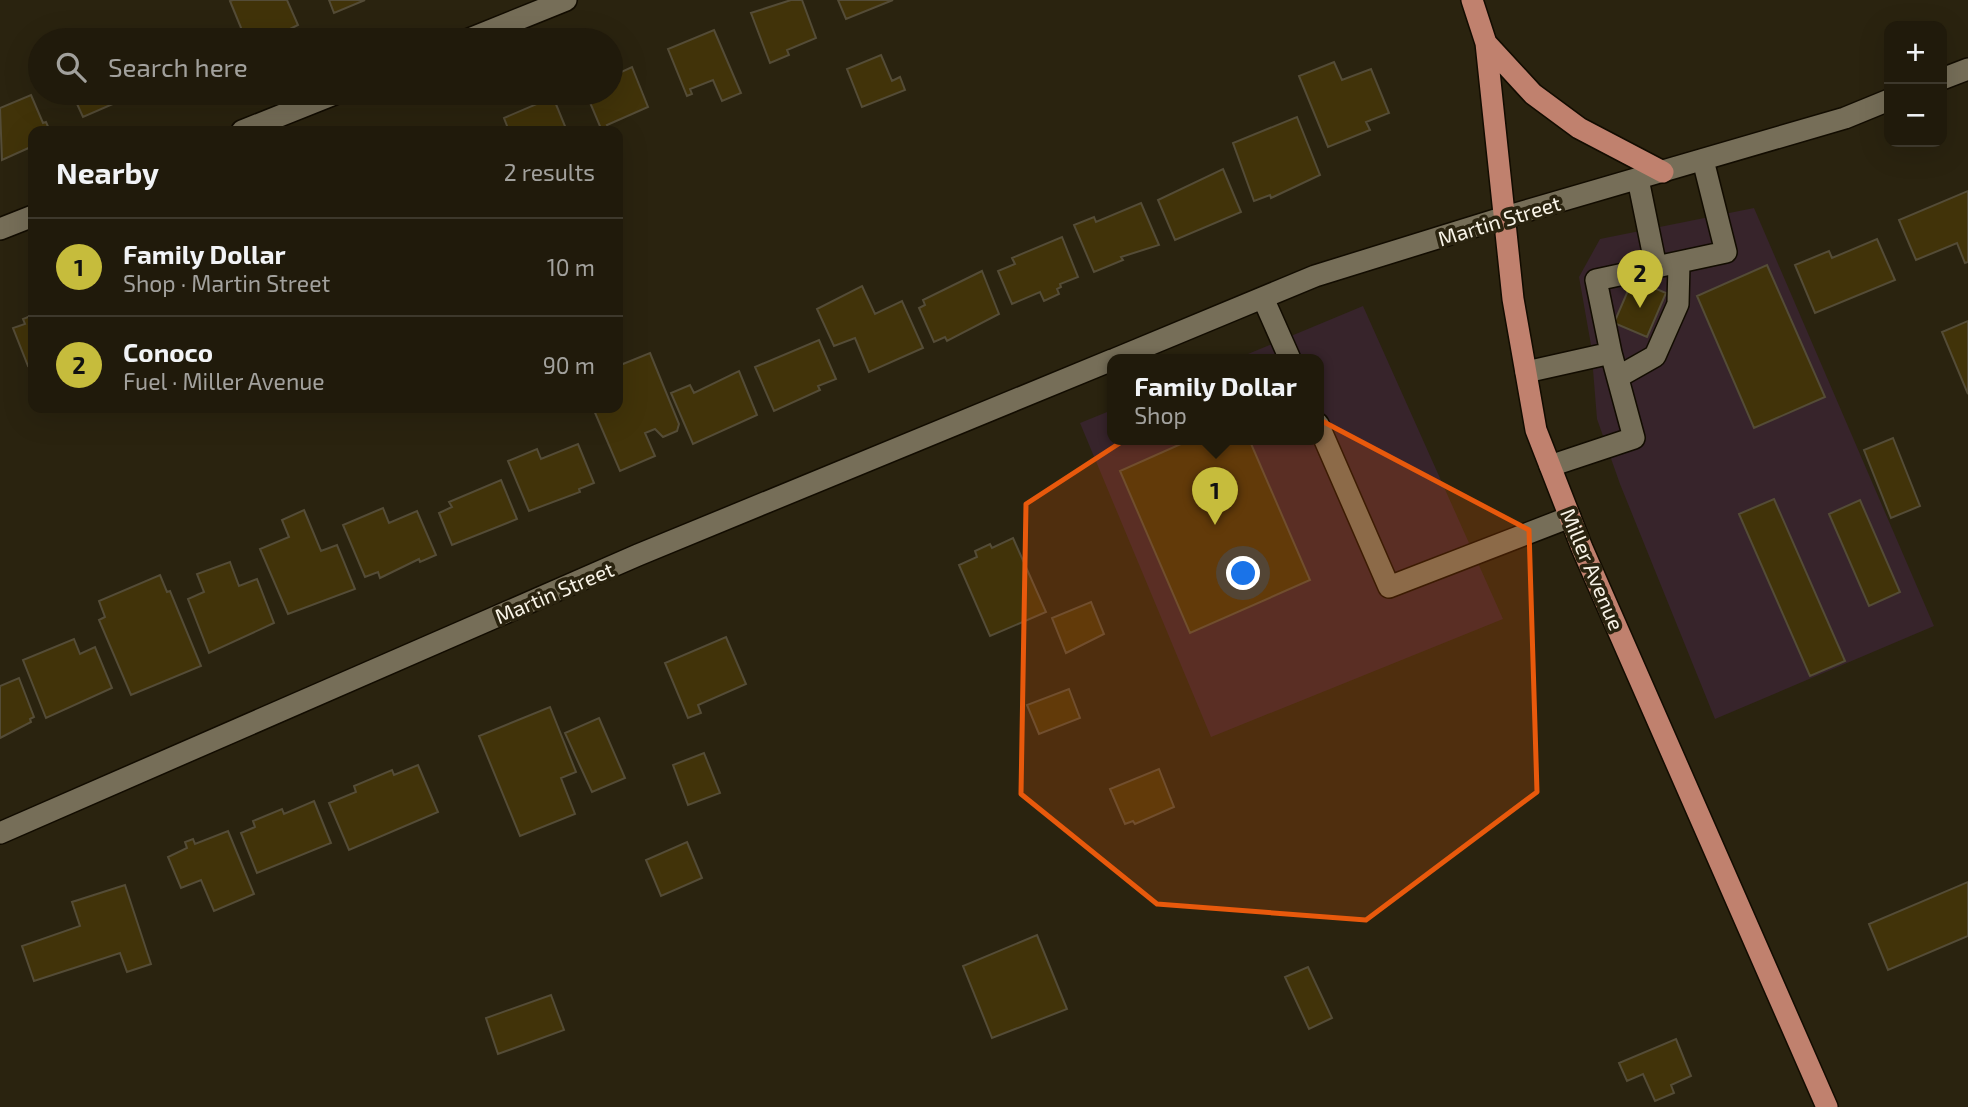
<!DOCTYPE html>
<html lang="en">
<head>
<meta charset="utf-8">
<style>
  :root { --surface:#201a0b; --page:#2d2719; --text:#f1f3f6; --muted:#a2a19d; --line:#3d382c; --accent:#c6bc3c }
  body { margin:0; font-family:"Exo 2",sans-serif; background:var(--page); color:var(--text) }
  .controls { position:absolute; right:21px; top:21px; display:grid; overflow:hidden; border-radius:14px; box-shadow:0 7px 28px #0002 }
  .controls button { width:63px; height:63px; display:grid; place-items:center; padding:0; border:0; border-bottom:2px solid var(--line); background:var(--surface); color:var(--text); font:35px sans-serif }
  .you { position:absolute; left:1244px; top:574px; width:24px; height:24px; margin:-18px; border:5px solid #fff; border-radius:50%; background:#1a73e8; box-shadow:0 0 0 10px #1a73e833 }
  .badge { display:grid; place-items:center; width:46px; height:46px; border-radius:50%; background:var(--accent); color:#111; font-size:23px; font-weight:700 }
  .pin { position:absolute; translate:-50% -58px; filter:drop-shadow(0 2px 4px #0008) }
  .pin::after { content:''; position:absolute; top:37px; width:24px; height:21px; background:inherit; clip-path:polygon(0 0,100% 0,50% 100%) }
  .popup { position:absolute; left:1107px; top:354px; width:217px; height:91px; box-sizing:border-box; display:grid; place-content:center; border-radius:14px; background:var(--surface); filter:drop-shadow(0 2px 5px #0005); font-size:23px; white-space:nowrap; color:var(--muted) }
  .popup b { font-size:26px; color:var(--text) }
  .popup::after { content:''; position:absolute; left:50%; top:100%; margin-left:-14px; border:14px solid transparent; border-top-color:var(--surface) }
  .list { margin:0; padding:0; list-style:none }
  h2 { display:flex; justify-content:space-between; align-items:center; height:91px; margin:0; padding:0 28px; font-size:30px }
  h2 small { font-size:23px; font-weight:400; color:var(--muted) }
  .list li { display:grid; grid-template-columns:46px 1fr auto; gap:21px; align-items:center; box-sizing:border-box; height:98px; padding:0 28px; border-top:2px solid var(--line) }
  .list b { display:block; font-size:26px; white-space:nowrap }
  .list p { margin:0; font-size:23px; white-space:nowrap; color:var(--muted) }
  .list em { font-size:23px; font-style:normal; color:var(--muted) }
  .icon { flex:none; width:38px; height:38px; fill:none; stroke:currentColor; stroke-width:2; stroke-linecap:round; stroke-linejoin:round }
  .map { position:relative; flex:none; width:1968px; height:1107px; overflow:hidden }
  .search { position:absolute; background:var(--surface); box-shadow:0 7px 28px #0002; left:28px; top:28px; width:595px; height:77px; display:flex; align-items:center; gap:18px; box-sizing:border-box; padding:0 24px; border-radius:38px; color:var(--muted); font-size:26px }
  .panel { position:absolute; background:var(--surface); box-shadow:0 7px 28px #0002; left:28px; top:126px; width:595px; height:287px; border-radius:14px }
  .map>svg:first-child { display:block }
  .commercial { fill:#37242b }
  .building { fill:#413309; stroke:#544c37; stroke-width:2 }
  .lines { fill:none; stroke-linecap:round; stroke-linejoin:round }
  .minor-casing { stroke:#120c00; stroke-width:24 }
  .major-casing { stroke:#120c00; stroke-width:24 }
  .minor { stroke:#766e58; stroke-width:21 }
  .major { stroke:#c0816e; stroke-width:21 }
  .marked { fill:#e8590c; fill-opacity:0.2; stroke:#e8590c; stroke-width:5; stroke-linejoin:round }
  .labels { text-anchor:middle; dominant-baseline:central; stroke-width:7; stroke-linejoin:round; paint-order:stroke }
  .street-label { font-size:21px; fill:#f8f3e7; stroke:#2a230f }
</style>
</head>
<body>
<div class="map">
<svg width="1968" height="1107" viewBox="0 0 1968 1107">
  <rect width="100%" height="100%" fill="#2a230f"/>
  <path class="commercial" d="M1754,208L1934,626L1715,719L1620,484L1597,419L1591,345L1579,277L1600,239Z
    M1363,306L1503,619L1211,737L1080,423L1112,410V439H1318V359H1236Z"/>
  <path class="building" d="M233,0H287L298,25L268,40H246L230,1Z
    M329,0H365L334,13Z
    M791,0H802L816,38L787,50L789,55L770,63L751,13Z
    M838,0H893L846,19Z
    M714,30L741,93L722,101L713,80L690,89L692,94L687,96L668,49Z
    M881,55L892,81L900,77L905,90L862,107L847,69Z
    M1334,62L1342,80L1371,69L1389,113L1366,122L1370,130L1328,147L1299,76Z
    M632,67L648,107L607,125L610,130L602,131L586,93H611V73L615,75Z
    M72,93H127L129,97L83,117Z
    M31,95L43,123L46,122L50,131H33V146L2,160L0,108Z
    M553,97L567,131H509L504,118Z
    M1297,117L1320,175L1271,198L1270,195L1254,201L1233,143Z
    M1223,169L1241,212L1175,240L1158,200Z
    M1968,191V262L1965,263L1957,243L1916,260L1899,220Z
    M1141,203L1159,245L1121,257L1123,260L1094,272L1074,225L1094,217L1096,222Z
    M1062,237L1078,277L1060,284L1061,287L1057,289L1059,294L1044,301L1040,292L1012,304L998,271L1015,264L1012,258Z
    M1877,239L1895,280L1815,313L1795,265L1829,251L1832,258Z
    M1767,265L1825,397L1754,428L1697,296Z
    M982,271L999,314L947,341L945,337L934,342L919,308L925,305L923,300Z
    M1633,279L1666,293L1647,337L1614,323Z
    M862,286L875,314L902,301L923,348L869,372L855,338L834,346L817,309Z
    M33,315V364L28,366L13,328L25,324L23,319Z
    M1968,321V394L1942,332Z
    M819,340L836,379L818,386L820,390L774,411L755,367Z
    M650,353L679,424L677,431L663,437L655,429L645,433L655,456L620,471L593,408H618V366Z
    M739,371L757,415L693,444L671,393L690,385L694,393Z
    M1893,438L1920,506L1891,518L1864,450Z
    M1192,439H1249L1310,580L1190,633L1120,471Z
    M578,444L594,483L579,489L580,492L529,511L508,461L537,449L541,459Z
    M501,480L517,519L452,545L439,513L452,507L449,502Z
    M1774,499L1845,661L1810,676L1739,514Z
    M1860,500L1900,592L1869,606L1829,514Z
    M383,508L389,523L417,511L436,555L420,562L419,559L380,578L378,572L365,577L343,525Z
    M304,510L321,551L337,545L355,589L288,614L260,549L289,537L282,520Z
    M1013,538L1046,612L990,636L959,565L977,557L975,551L990,544L992,548Z
    M230,562L239,586L257,579L274,623L209,653L188,599L204,592L197,574Z
    M160,575L167,592L170,591L201,666L131,695L99,620L105,617L99,601Z
    M1091,602L1104,634L1066,653L1052,618Z
    M726,637L746,684L698,705L701,713L688,718L665,663Z
    M74,639L80,654L95,647L112,688L46,718L23,660Z
    M19,678L34,717L30,719L31,722L0,738V686Z
    M1069,689L1080,718L1039,734L1027,705Z
    M550,707L576,772L561,778L575,814L520,836L479,736Z
    M599,718L625,778L592,792L565,733Z
    M704,753L720,793L688,805L673,765Z
    M418,765L438,812L349,850L329,803L356,792L354,786L392,770L394,775Z
    M1159,769L1174,807L1135,824L1133,821L1125,824L1110,789Z
    M314,801L331,843L257,873L241,833L255,827L253,821L282,809L284,814Z
    M228,831L254,894L214,911L201,880L181,888L168,857L187,848L185,842L193,839L195,844Z
    M687,842L702,878L661,896L646,860Z
    M1968,882V936L1888,970L1869,924Z
    M125,885L151,964L127,972L120,953L34,981L22,946L80,926L72,902Z
    M1037,935L1067,1009L992,1038L963,966Z
    M1308,967L1332,1018L1309,1029L1285,977Z
    M551,995L564,1030L498,1054L486,1018Z
    M1676,1039L1691,1076L1671,1085L1674,1093L1655,1101L1643,1074L1627,1081L1619,1063Z"/>
  <g class="lines">
    <g class="minor-casing">
      <path id="minor" d="M467,40L566,0
        M1942,79L1968,69
        M242,131L337,93
        M1638,179L1656,267
        M0,229L33,216
        M1263,298L1290,359
        M1611,353L1596,280L1726,252L1703,160
        M1115,359L1315,276L1505,217L1845,118L1889,100
        M1526,372L1611,353L1634,438L1550,466
        M1618,377L1655,356L1678,304L1679,264
        M1318,424L1389,587L1570,517
        M0,833L638,555L1112,360"/>
    </g>
    <g class="major-casing">
      <path id="major" d="M1472,0L1486,43L1513,299L1536,430L1582,548L1827,1107
        M1486,43L1533,94L1579,128L1663,172"/>
    </g>
    <use href="#minor" class="minor"/>
    <use href="#major" class="major"/>
  </g>
  <path class="marked" d="M1229,372L1529,530L1537,792L1366,920L1157,904L1021,794L1026,504Z"/>
  <g class="labels">
    <g class="street-label">
      <text transform="translate(1499 220) rotate(-17)">Martin Street</text>
      <text transform="translate(1593 569) rotate(67)">Miller Avenue</text>
      <text transform="translate(554 592) rotate(-23)">Martin Street</text>
    </g>
  </g>
</svg>
<div class="controls">
<button>+</button>
<button>−</button>
</div>
<div class="you"></div>
<div class="pin badge" style="left:1215px;top:525px">1</div>
<div class="popup"><b>Family Dollar</b>Shop</div>
<div class="pin badge" style="left:1640px;top:308px">2</div>
<div class="search"><svg class="icon" aria-label="search" viewBox="0 0 24 24"><circle cx="10" cy="10" r="6"/><path d="M15 15l6 6"/></svg>Search here</div>
<section class="panel">
<h2>Nearby<small>2 results</small></h2>
<ul class="list">
<li><span class="badge">1</span><div><b>Family Dollar</b><p>Shop · Martin Street</p></div><em>10 m</em></li>
<li><span class="badge">2</span><div><b>Conoco</b><p>Fuel · Miller Avenue</p></div><em>90 m</em></li>
</ul>
</section>
</div>
</body>
</html>
